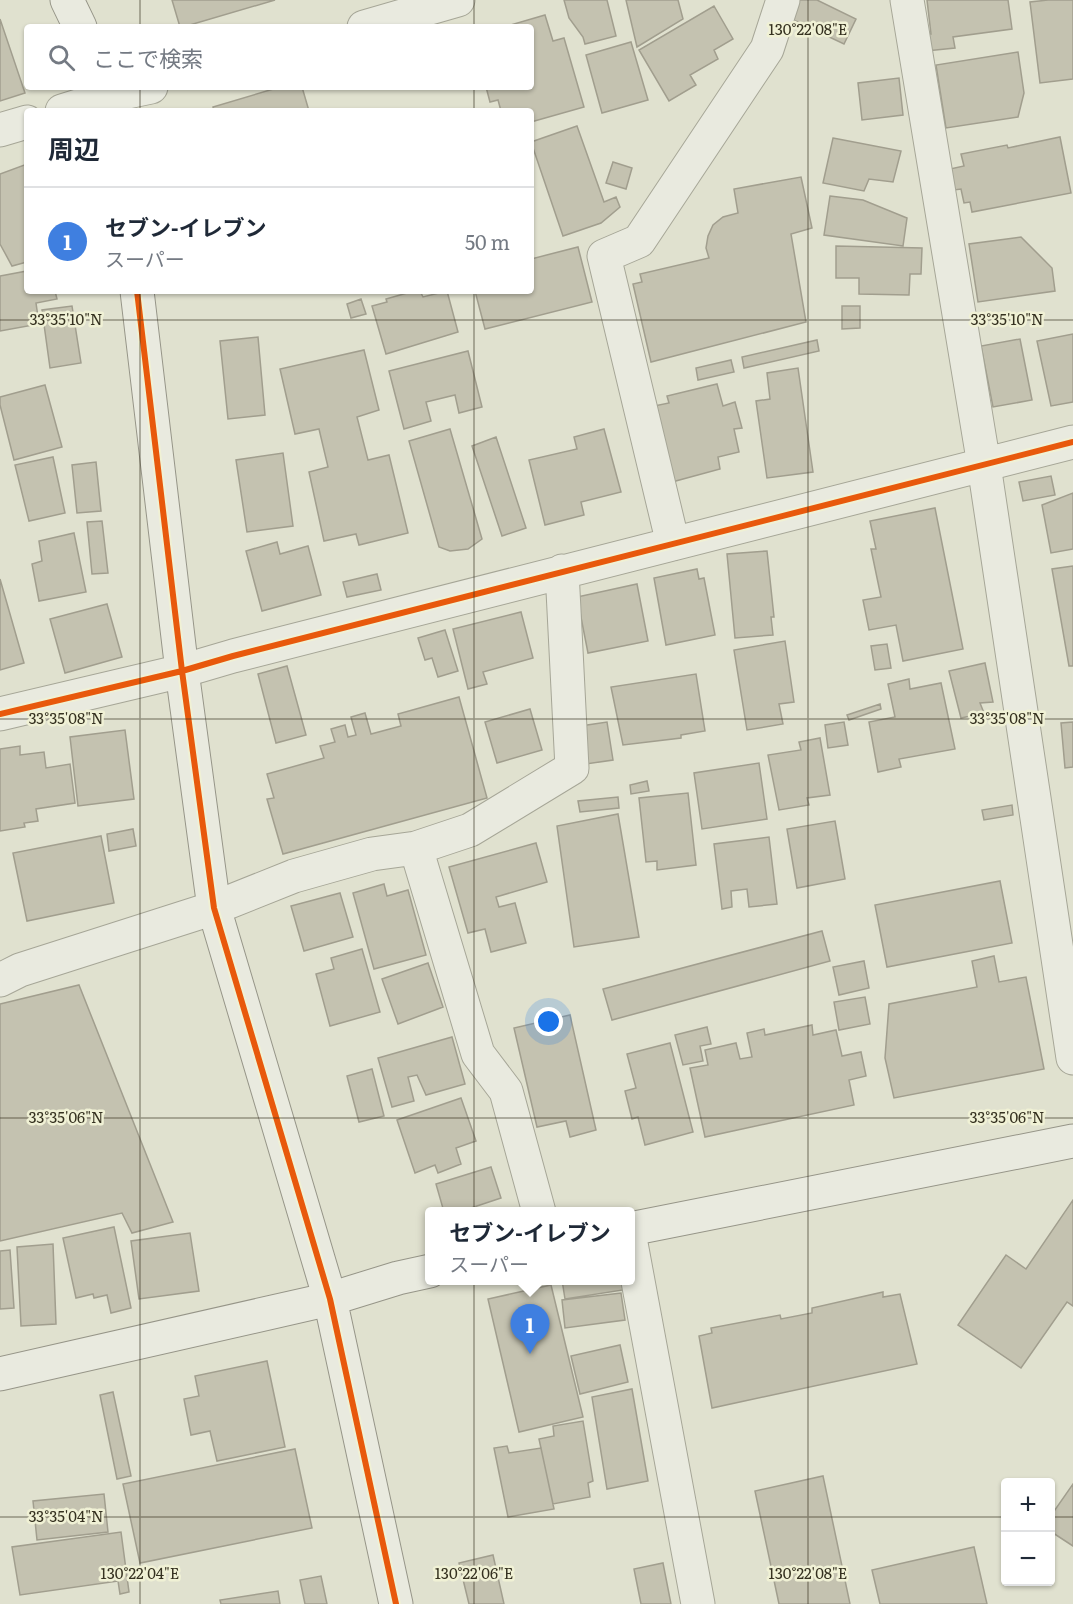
<!DOCTYPE html>
<html lang="ja">
<head>
<meta charset="utf-8">
<style>
  :root { --surface:#fff; --page:#f6f6f7; --text:#1f2937; --muted:#747a83; --line:#e0e1e3; --accent:#1a73e8 }
  body { margin:0; font-family:Literata,"Noto Sans JP",serif; background:var(--page); color:var(--text) }
  .controls { position:absolute; right:18px; bottom:18px; display:grid; overflow:hidden; border-radius:6px; box-shadow:0 2px 4px #0004 }
  .controls button { width:54px; height:54px; display:grid; place-items:center; padding:0; border:0; border-bottom:2px solid var(--line); background:var(--surface); color:var(--text); font:30px sans-serif }
  .you { position:absolute; left:549px; top:1022px; width:21px; height:21px; margin:-15px; border:4px solid #fff; border-radius:50%; background:#1a73e8; box-shadow:0 0 0 9px #1a73e833 }
  .badge { display:grid; place-items:center; width:39px; height:39px; border-radius:50%; background:var(--accent); color:#fff; font-size:20px; font-weight:700 }
  .pin { position:absolute; translate:-50% -50px; filter:drop-shadow(0 2px 3px #0008) }
  .pin::after { content:''; position:absolute; top:32px; width:21px; height:18px; background:inherit; clip-path:polygon(0 0,100% 0,50% 100%) }
  .popup { position:absolute; left:425px; top:1207px; width:210px; height:78px; box-sizing:border-box; display:grid; place-content:center; border-radius:6px; background:var(--surface); filter:drop-shadow(0 2px 4px #0005); font-size:20px; white-space:nowrap; color:var(--muted) }
  .popup b { font-size:22px; color:var(--text) }
  .popup::after { content:''; position:absolute; left:50%; top:100%; margin-left:-12px; border:12px solid transparent; border-top-color:var(--surface) }
  .list { margin:0; padding:0; list-style:none }
  h2 { display:flex; justify-content:space-between; align-items:center; height:78px; margin:0; padding:0 24px; font-size:26px }
  h2 small { font-size:20px; font-weight:400; color:var(--muted) }
  .list li { display:grid; grid-template-columns:39px 1fr auto; gap:18px; align-items:center; box-sizing:border-box; height:108px; padding:0 24px; border-top:2px solid var(--line) }
  .list b { display:block; font-size:22px; white-space:nowrap }
  .list p { margin:0; font-size:20px; white-space:nowrap; color:var(--muted) }
  .list em { font-size:20px; font-style:normal; color:var(--muted) }
  .icon { flex:none; width:33px; height:33px; fill:none; stroke:currentColor; stroke-width:2; stroke-linecap:round; stroke-linejoin:round }
  .map { position:relative; flex:none; width:1073px; height:1604px; overflow:hidden }
  .search { position:absolute; background:var(--surface); box-shadow:0 2px 4px #0004; left:24px; top:24px; width:510px; height:66px; display:flex; align-items:center; gap:15px; box-sizing:border-box; padding:0 21px; border-radius:6px; color:var(--muted); font-size:22px }
  .panel { position:absolute; background:var(--surface); box-shadow:0 2px 4px #0004; left:24px; top:108px; width:510px; height:186px; border-radius:6px }
  .map>svg:first-child { display:block }
  .building { fill:#c4c2b0; stroke:#a19e8e; stroke-width:1.5 }
  .lines { fill:none; stroke-linecap:round; stroke-linejoin:round }
  .street-casing { stroke:#a6a697; stroke-width:35 }
  .secondary-casing { stroke:#969588; stroke-width:35 }
  .street { stroke:#e9eadf; stroke-width:33 }
  .secondary { stroke:#e9eadf; stroke-width:33 }
  .cycleway-casing { stroke:#f0f1d5; stroke-width:10 }
  .cycleway { stroke:#e8590c; stroke-width:6 }
  .ticks { fill:none; stroke:#353120; stroke-width:1.5; stroke-opacity:0.45 }
  .ticks-label { font-size:15px; text-anchor:middle; fill:#353120; stroke:#f0f1d5; stroke-width:5; stroke-linejoin:round; paint-order:stroke }
</style>
</head>
<body>
<div class="map">
<svg width="1073" height="1604" viewBox="0 0 1073 1604">
  <rect width="100%" height="100%" fill="#e0e1cf"/>
  <path class="building" d="M172,0H275L183,27H180Z
    M564,0H607L616,36L585,44L583,37L569,18Z
    M626,0H678L683,19L637,47Z
    M798,0H817L856,19L844,44L789,18Z
    M927,0H1008L1012,29L953,37L955,48L926,51L924,34H931Z
    M1048,0H1073V79L1040,83L1030,2Z
    M714,6L733,39L714,50L718,59L690,75L696,85L669,101L639,50Z
    M545,15L553,41L564,38L584,107L531,122V111H501L498,100L490,102L486,87H531V27H504Z
    M0,19L25,93L0,101Z
    M631,42L648,100L602,113L586,55Z
    M1018,52L1024,93L1018,117L946,128L936,65Z
    M899,78L903,115L862,120L858,83Z
    M280,87H302L309,111H214L213,107Z
    M577,126L604,202L616,197L620,207L601,223L563,236L531,142Z
    M1060,137L1071,193L972,212L970,202L964,203L961,189L954,190L950,169L964,166L961,154L1007,145L1008,148Z
    M833,138L901,151L893,182L869,179L864,191L823,183Z
    M613,162L632,168L626,189L606,183Z
    M27,164V262L12,266L0,244V174Z
    M801,177L812,228L791,234L806,322L651,362L633,284L642,282L640,274L709,258L706,248L708,236L713,225L723,217L738,213L734,189Z
    M830,196L863,200L907,218L903,246L824,235Z
    M1021,237L1052,268L1055,291L978,302L969,244Z
    M836,246L922,248L921,274H910L909,295L859,294V278H836Z
    M578,247L592,302L485,329L475,291H531V259Z
    M27,271V291H55L57,299L36,303L39,324L0,331V276Z
    M414,291H420L423,297L447,291L458,332L386,354L372,306L387,302L386,299Z
    M361,299L366,314L351,318L347,304Z
    M72,306L81,363L50,368L42,310Z
    M842,306H860V328L842,329Z
    M1073,334V402L1051,406L1037,341Z
    M258,337L265,415L228,419L220,341Z
    M1020,339L1032,400L993,407L981,346Z
    M817,340L819,351L744,368L742,357Z
    M364,350L379,410L357,417L368,460L389,455L408,533L359,545L356,534L324,541L309,472L328,467L319,429L295,434L280,369Z
    M468,351L482,407L459,413L455,395L426,402L431,421L404,429L389,371Z
    M731,360L734,372L698,380L696,368Z
    M798,368L813,472L767,478L756,401L770,399L767,373Z
    M717,384L723,406L735,402L742,428L734,429L739,452L718,457L720,469L672,482L654,406L669,403L667,396Z
    M45,385L62,447L14,460L0,405V397Z
    M450,429L482,539L468,549L450,551L439,547L409,441Z
    M604,429L621,492L581,502L584,515L545,525L529,460L577,449L574,437Z
    M496,437L526,528L502,536L472,446Z
    M283,453L293,526L247,532L236,460Z
    M53,457L65,513L29,521L15,465Z
    M96,462L101,511L77,513L72,465Z
    M1051,476L1055,495L1023,501L1019,482Z
    M1073,493V549L1051,553L1042,505Z
    M935,508L963,649L903,661L896,625L869,630L863,600L881,597L871,549H876L870,521Z
    M102,521L108,573L92,574L87,522Z
    M74,533L86,592L39,601L32,564L42,561L39,541Z
    M277,542L280,554L308,546L321,595L262,611L246,551Z
    M767,551L774,617H771L773,635L735,638L727,554Z
    M1073,566V666H1069L1052,569Z
    M697,569L699,579L704,578L715,635L666,645L654,578Z
    M377,574L381,590L347,597L343,582Z
    M0,579L24,663L0,670Z
    M637,584L648,641L588,653L577,597Z
    M107,604L122,657L65,673L50,619Z
    M521,612L533,658L483,672L487,684L468,689L453,629Z
    M445,630L458,671L438,677L432,658L425,660L418,638Z
    M785,641L794,702L779,704L783,724L747,730L734,650Z
    M887,644L891,668L875,670L871,646Z
    M985,663L993,702L980,703L984,713L961,718L949,671Z
    M287,666L306,735L276,743L258,674Z
    M696,674L705,731L681,735V738L623,745L611,687Z
    M909,679L910,689L941,683L955,749L899,759L901,767L878,772L869,722L895,717L888,684Z
    M459,697L487,798L283,854L267,799L274,798L267,774L324,758L320,746L335,742L331,729L345,725L348,737L356,735L351,717L365,713L371,734L401,726L398,714Z
    M880,704L881,709L849,720L847,715Z
    M530,709L542,750L497,763L485,722Z
    M607,722L613,760L579,765L574,727Z
    M844,722L848,745L828,748L825,725Z
    M1073,722V767L1065,768L1061,723Z
    M125,730L134,799L78,806L70,737Z
    M820,738L830,795L807,798L809,805L779,810L768,755L801,750L799,742Z
    M20,746V755L44,752L46,768L70,764L75,803L36,809L38,821L24,823L25,827L0,831V749Z
    M759,763L767,819L702,829L694,773Z
    M647,781L649,791L631,794L630,785Z
    M688,793L696,865L657,870V861L646,862L639,798Z
    M618,797L619,808L580,812L578,801Z
    M1012,805L1013,815L984,820L982,810Z
    M618,814L639,937L574,947L557,826Z
    M835,821L845,879L797,888L787,829Z
    M133,829L136,846L109,851L107,834Z
    M101,836L114,903L27,921L13,853Z
    M769,837L777,904L749,907L747,889L731,891L732,907L722,909L714,844Z
    M536,843L547,882L496,897L499,907L515,903L526,943L491,952L485,929L468,933L449,867Z
    M1000,881L1012,943L887,967L875,905Z
    M384,884L387,896L408,890L426,955L374,969L353,893Z
    M340,893L353,937L304,951L291,906Z
    M822,931L830,961L612,1020L603,989Z
    M362,949L380,1012L330,1026L316,974L334,969L331,958Z
    M994,956L999,982L1026,977L1044,1069L894,1098L885,1058L889,1004L977,987L972,961Z
    M864,961L869,988L839,995L833,967Z
    M428,963L443,1007L398,1024L382,979Z
    M79,985L173,1222L132,1233L122,1213L0,1241V1004Z
    M865,997L870,1024L839,1030L834,1002Z
    M570,1015L596,1130L570,1137L566,1121L537,1127L514,1028Z
    M812,1025L813,1035L836,1030L842,1056L861,1052L866,1076L849,1080L854,1105L705,1137L690,1068L708,1065L705,1050L736,1043L740,1059L752,1057L747,1033L764,1029L765,1035Z
    M707,1027L711,1044L700,1046L703,1061L683,1065L675,1035Z
    M452,1037L465,1084L426,1095L417,1075L408,1077L414,1101L392,1107L378,1058Z
    M670,1043L693,1132L645,1145L638,1117L632,1119L625,1091L636,1088L627,1054Z
    M372,1069L384,1116L359,1122L347,1076Z
    M461,1098L476,1141L456,1148L461,1164L438,1173L435,1165L415,1173L397,1120Z
    M491,1167L501,1198L459,1212H444L436,1184Z
    M1073,1200V1306L1067,1302L1021,1368L958,1325L1006,1255L1026,1269Z
    M114,1227L131,1308L111,1313L107,1295L94,1298L93,1294L76,1298L63,1238Z
    M190,1233L199,1291L139,1299L131,1241Z
    M53,1244L56,1324L21,1326L17,1247Z
    M10,1250L14,1308L0,1309V1251Z
    M562,1280H621L623,1290L565,1299Z
    M551,1285L583,1417L519,1432L488,1299Z
    M883,1292V1297L900,1294L917,1364L712,1408L699,1336L712,1333L711,1328L780,1315L781,1319L812,1313V1308Z
    M621,1293L625,1320L565,1328L562,1300Z
    M620,1345L628,1382L580,1394L571,1356Z
    M267,1361L285,1447L217,1461L210,1431L191,1435L184,1399L199,1396L195,1376Z
    M632,1389L648,1481L607,1489L592,1397Z
    M113,1392L131,1476L117,1479L100,1395Z
    M583,1421L593,1481L588,1483L590,1497L553,1504L539,1439L554,1436L553,1426Z
    M507,1446L509,1453L541,1448L554,1509L508,1517L494,1448Z
    M295,1449L312,1528L140,1563L123,1484Z
    M823,1476L850,1604H779L755,1491Z
    M1073,1484V1546L1050,1531V1517Z
    M104,1494L108,1532L37,1540L33,1501Z
    M121,1532L129,1592L120,1594L118,1581L20,1595L12,1547Z
    M974,1547L987,1604H880L872,1570Z
    M493,1555L504,1604H469L459,1563Z
    M663,1563L671,1604H641L634,1569Z
    M321,1576L327,1604H305L300,1580Z
    M278,1591L280,1604H221L220,1600Z"/>
  <g class="lines">
    <g class="street-casing">
      <path id="street" d="M907,0L984,465L1073,1058
        M364,27L458,0
        M62,111L113,95L151,87
        M0,130L27,122
        M673,544L604,256L639,241L767,49L783,0
        M0,714L182,671L233,656L1073,442
        M416,848L478,1054L506,1091L539,1212
        M0,980L20,970L214,908L294,876L372,854L416,848L470,830L572,768L562,571
        M630,1238L698,1604"/>
    </g>
    <g class="secondary-casing">
      <path id="secondary" d="M67,0L80,27
        M109,87L113,95L115,111
        M137,291L182,671L214,908L330,1299L396,1604
        M630,1229L1073,1141
        M0,1374L330,1299L398,1278L430,1271"/>
    </g>
    <use href="#street" class="street"/>
    <use href="#secondary" class="secondary"/>
    <g class="cycleway-casing">
      <path id="cycleway" d="M137,291L182,671L214,908L330,1299L396,1604
        M0,714L182,671L233,656L1073,442"/>
    </g>
    <use href="#cycleway" class="cycleway"/>
  </g>
  <path class="ticks" d="M140,0V27M474,0V27M808,0V1604M140,87V111M474,87V111M140,291V1604M474,291V1604M0,320H1073M0,719H1073M0,1118H1073M0,1517H1006M1050,1517H1073"/>
  <g class="ticks-label">
    <text x="808" y="35">130°22'08"E</text>
    <text x="66" y="325">33°35'10"N</text>
    <text x="1007" y="325">33°35'10"N</text>
    <text x="66" y="724">33°35'08"N</text>
    <text x="1007" y="724">33°35'08"N</text>
    <text x="66" y="1123">33°35'06"N</text>
    <text x="1007" y="1123">33°35'06"N</text>
    <text x="66" y="1522">33°35'04"N</text>
    <text x="140" y="1579">130°22'04"E</text>
    <text x="474" y="1579">130°22'06"E</text>
    <text x="808" y="1579">130°22'08"E</text>
  </g>
</svg>
<div class="controls">
<button>+</button>
<button>−</button>
</div>
<div class="you"></div>
<div class="pin badge" style="left:530px;top:1354px;background:#3f7fe0">1</div>
<div class="popup"><b>セブン-イレブン</b>スーパー</div>
<div class="search"><svg class="icon" aria-label="search" viewBox="0 0 24 24"><circle cx="10" cy="10" r="6"/><path d="M15 15l6 6"/></svg>ここで検索</div>
<section class="panel">
<h2>周辺<small></small></h2>
<ul class="list">
<li><span class="badge" style="background:#3f7fe0">1</span><div><b>セブン-イレブン</b><p>スーパー</p></div><em>50 m</em></li>
</ul>
</section>
</div>
</body>
</html>
